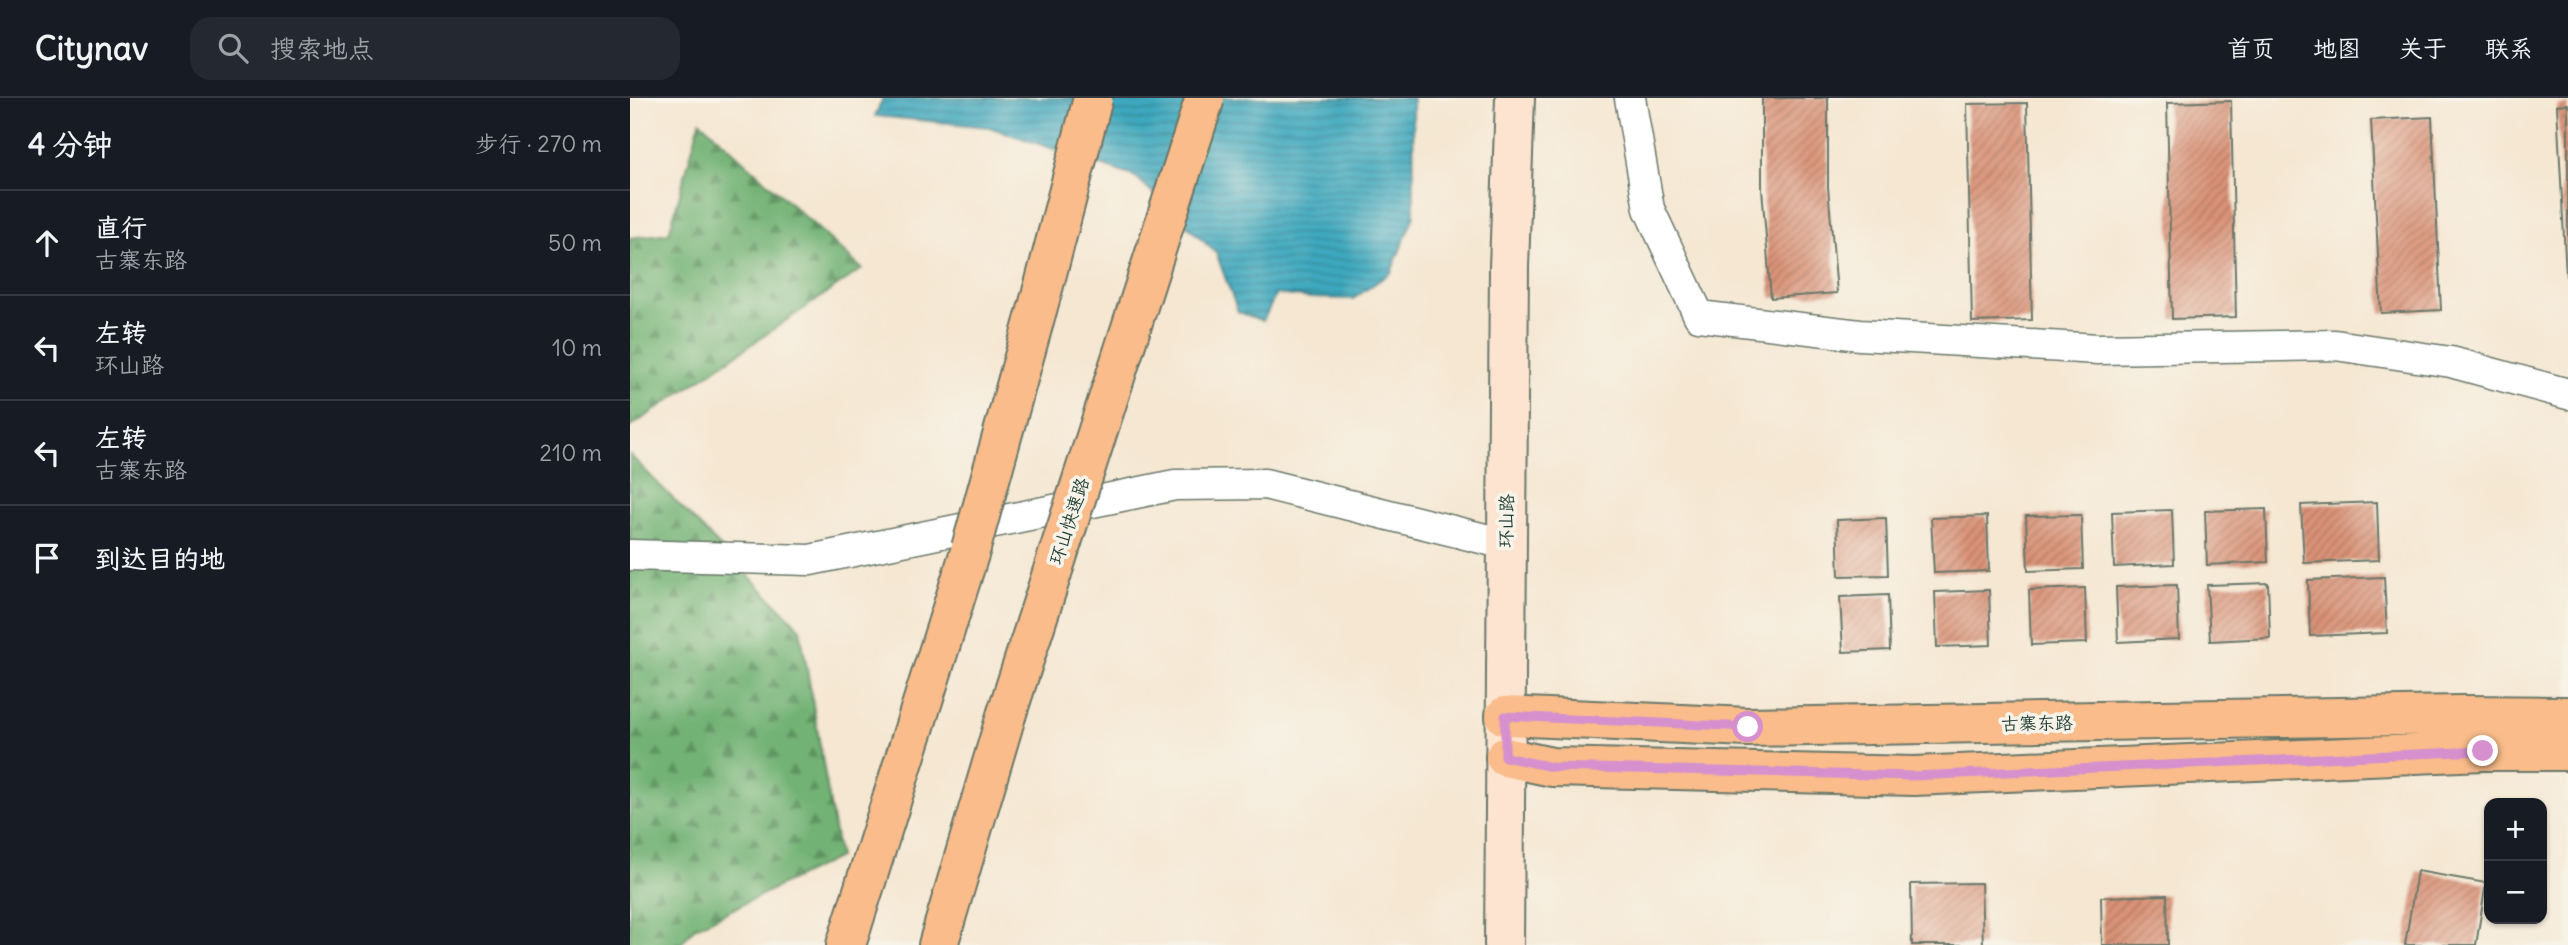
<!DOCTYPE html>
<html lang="zh">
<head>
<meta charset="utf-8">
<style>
  :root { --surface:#171b24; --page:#242831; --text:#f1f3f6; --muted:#9ea1a6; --line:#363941 }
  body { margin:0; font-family:Delius,"LXGW WenKai TC",sans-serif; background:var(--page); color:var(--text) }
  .controls { position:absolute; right:21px; bottom:21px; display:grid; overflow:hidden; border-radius:14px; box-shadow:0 2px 5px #0004 }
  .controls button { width:63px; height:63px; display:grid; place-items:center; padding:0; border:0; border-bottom:2px solid var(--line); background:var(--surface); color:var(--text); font:35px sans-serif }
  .stop { position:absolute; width:21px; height:21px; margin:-16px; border:5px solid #d690ce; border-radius:50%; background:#fff }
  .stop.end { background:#d690ce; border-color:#fff; box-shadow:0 2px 7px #0008 }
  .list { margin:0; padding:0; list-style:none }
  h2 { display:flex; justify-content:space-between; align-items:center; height:91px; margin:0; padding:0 28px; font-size:30px }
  h2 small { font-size:23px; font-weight:400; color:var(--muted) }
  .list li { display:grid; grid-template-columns:46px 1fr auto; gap:21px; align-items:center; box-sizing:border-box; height:105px; padding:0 28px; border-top:2px solid var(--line) }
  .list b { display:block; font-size:26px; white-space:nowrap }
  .list p { margin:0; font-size:23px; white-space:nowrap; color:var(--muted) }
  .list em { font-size:23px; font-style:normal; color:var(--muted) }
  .icon { flex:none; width:38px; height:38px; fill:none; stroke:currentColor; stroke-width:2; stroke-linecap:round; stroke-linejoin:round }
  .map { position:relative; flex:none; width:1938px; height:847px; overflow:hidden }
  header { display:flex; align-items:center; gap:42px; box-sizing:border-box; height:98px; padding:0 35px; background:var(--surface); border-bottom:2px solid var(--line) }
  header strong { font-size:33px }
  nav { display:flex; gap:38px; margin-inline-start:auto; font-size:24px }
  .search { width:490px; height:63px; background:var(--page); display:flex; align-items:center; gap:18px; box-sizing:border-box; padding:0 24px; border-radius:21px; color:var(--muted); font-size:26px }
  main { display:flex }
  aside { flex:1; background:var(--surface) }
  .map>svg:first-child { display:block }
  .forest { fill:url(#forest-firs); stroke:#487854; stroke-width:2 }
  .water { fill:url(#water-rules); stroke:#2e7279; stroke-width:2 }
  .building { fill:url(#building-hatch) }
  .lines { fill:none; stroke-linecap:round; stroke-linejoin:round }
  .street-casing { stroke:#6a786b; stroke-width:33 }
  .secondary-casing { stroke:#6a786b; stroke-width:42 }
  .primary-casing { stroke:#6a786b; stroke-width:42 }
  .highway-casing { stroke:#6a786b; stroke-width:42 }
  .street { stroke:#fff; stroke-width:30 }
  .secondary { stroke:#fde4d0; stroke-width:38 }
  .primary { stroke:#f9bc8a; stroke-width:38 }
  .highway { stroke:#f9bc8a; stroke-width:38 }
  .highway-bridge-casing { stroke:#6a786b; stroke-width:42; stroke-linecap:butt }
  .highway-bridge { stroke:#f9bc8a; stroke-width:38 }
  .route { stroke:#d690ce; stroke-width:9 }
  .labels { text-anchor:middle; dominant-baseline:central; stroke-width:7; stroke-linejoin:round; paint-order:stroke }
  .street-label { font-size:18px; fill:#1f3d34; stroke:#f7f3e8 }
</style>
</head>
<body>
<header>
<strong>Citynav</strong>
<div class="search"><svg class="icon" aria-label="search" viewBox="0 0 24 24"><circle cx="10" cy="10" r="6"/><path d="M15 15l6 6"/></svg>搜索地点</div>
<nav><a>首页</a><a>地图</a><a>关于</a><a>联系</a></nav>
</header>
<main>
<aside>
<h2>4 分钟<small>步行 · 270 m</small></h2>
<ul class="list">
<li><svg class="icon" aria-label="ahead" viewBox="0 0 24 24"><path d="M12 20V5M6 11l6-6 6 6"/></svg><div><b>直行</b><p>古寨东路</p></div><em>50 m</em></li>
<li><svg class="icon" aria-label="left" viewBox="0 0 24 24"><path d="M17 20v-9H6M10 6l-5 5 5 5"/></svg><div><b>左转</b><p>环山路</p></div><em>10 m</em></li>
<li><svg class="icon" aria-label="left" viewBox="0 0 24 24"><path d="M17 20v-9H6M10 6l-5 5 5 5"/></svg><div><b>左转</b><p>古寨东路</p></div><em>210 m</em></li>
<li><svg class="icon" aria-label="arrive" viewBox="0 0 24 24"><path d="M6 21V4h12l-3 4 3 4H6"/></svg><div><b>到达目的地</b></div></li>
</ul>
</aside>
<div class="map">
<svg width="1938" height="847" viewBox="0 0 1938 847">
  <defs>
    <pattern id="forest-firs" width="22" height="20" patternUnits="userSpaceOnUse" patternTransform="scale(1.75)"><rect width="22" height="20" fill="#72b274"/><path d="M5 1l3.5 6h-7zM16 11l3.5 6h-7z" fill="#5d9260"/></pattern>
    <pattern id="water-rules" width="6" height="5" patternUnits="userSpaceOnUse" patternTransform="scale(1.75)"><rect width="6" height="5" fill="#3ea8be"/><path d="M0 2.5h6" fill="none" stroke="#338a9b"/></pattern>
    <pattern id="building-hatch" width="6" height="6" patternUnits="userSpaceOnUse" patternTransform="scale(1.75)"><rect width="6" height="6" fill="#da9277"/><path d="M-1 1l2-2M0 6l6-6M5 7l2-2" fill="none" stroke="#b07862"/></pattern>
  </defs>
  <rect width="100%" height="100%" fill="#f7f3e8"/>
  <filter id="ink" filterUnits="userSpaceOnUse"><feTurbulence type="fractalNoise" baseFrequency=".0143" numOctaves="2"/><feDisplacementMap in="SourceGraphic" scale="14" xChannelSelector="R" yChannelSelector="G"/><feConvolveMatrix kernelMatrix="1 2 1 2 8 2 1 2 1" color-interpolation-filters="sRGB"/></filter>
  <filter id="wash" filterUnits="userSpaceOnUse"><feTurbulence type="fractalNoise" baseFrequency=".00686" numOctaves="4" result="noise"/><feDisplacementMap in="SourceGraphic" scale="28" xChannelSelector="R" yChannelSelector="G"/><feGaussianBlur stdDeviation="1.57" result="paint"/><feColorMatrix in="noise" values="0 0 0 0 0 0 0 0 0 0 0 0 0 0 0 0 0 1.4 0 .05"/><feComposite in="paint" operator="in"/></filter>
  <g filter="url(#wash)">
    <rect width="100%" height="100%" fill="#f5e7d2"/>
    <path class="forest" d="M70,23L232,171L0,329V140L39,135Z
      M0,357L170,530L209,759L64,830L50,847H0Z"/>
    <path class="water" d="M253,0H783L784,118L761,174L723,201L681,200L646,196L633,223L608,214L586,155L506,79L359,29L245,18Z"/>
    <g id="blocks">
      <path class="building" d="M1132,0H1198V89L1207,195L1141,200L1132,91Z
        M1601,3L1606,219L1542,221L1537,5Z
        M1397,5L1402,222L1342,224L1337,6Z
        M1938,6V178H1936L1927,7Z
        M1802,19L1811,212L1751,215L1741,22Z
        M1747,404L1749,462L1674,465L1671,407Z
        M1636,411L1638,464L1577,467L1575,413Z
        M1542,412L1544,466L1484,469L1482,414Z
        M1451,417L1453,471L1398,473L1396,418Z
        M1357,418L1359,473L1304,475L1301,420Z
        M1256,420L1258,477L1209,478L1207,422Z
        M1754,479L1757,535L1680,538L1678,482Z
        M1638,485L1640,540L1580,543L1577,487Z
        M1547,487L1549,541L1488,544L1486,489Z
        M1455,490L1457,545L1401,547L1399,492Z
        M1359,492L1361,547L1307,549L1305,494Z
        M1258,497L1260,552L1213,554L1210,499Z
        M1787,773L1856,785L1846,847H1775Z
        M1351,785L1353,847H1282L1281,786Z
        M1537,797L1538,847H1472L1471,799Z"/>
    </g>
  </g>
  <g filter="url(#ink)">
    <use href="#blocks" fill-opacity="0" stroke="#6a786b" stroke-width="2"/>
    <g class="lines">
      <g class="street-casing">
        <path id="street" d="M1000,0L1019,111L1069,218L1230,237L1468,251L1705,247L1821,264L1938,296
          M0,457L180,462L545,387L635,386L875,446"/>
      </g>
      <g class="secondary-casing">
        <path id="secondary" d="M874,847L879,169L885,0"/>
      </g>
      <g class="primary-casing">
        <path id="primary" d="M875,618L1118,629L1831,617L1938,618
          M875,659L922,669L1284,678L1853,653H1938"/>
      </g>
      <g class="highway-casing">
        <path id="highway" d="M216,847L341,450
          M308,847L376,618"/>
      </g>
      <use href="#street" class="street"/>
      <use href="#secondary" class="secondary"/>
      <use href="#primary" class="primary"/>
      <use href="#highway" class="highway"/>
      <g class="highway-bridge-casing">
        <path id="highway-bridge" d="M341,450L414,187L463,0
          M376,618L575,0"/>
      </g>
      <use href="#highway-bridge" class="highway-bridge"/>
    </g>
  </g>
  <g class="lines" filter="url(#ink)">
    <path class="route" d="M1118,629L875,618V659L922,669L1284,678L1853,653"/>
  </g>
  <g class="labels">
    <g class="street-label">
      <text transform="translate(439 423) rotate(-72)">环山快速路</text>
      <text transform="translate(876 423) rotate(-89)">环山路</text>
      <text transform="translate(1407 625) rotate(-1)">古寨东路</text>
    </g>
  </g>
</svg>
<div class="controls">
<button>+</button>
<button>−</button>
</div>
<div class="stop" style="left:1118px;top:629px"></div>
<div class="stop end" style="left:1853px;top:653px"></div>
</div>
</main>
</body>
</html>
